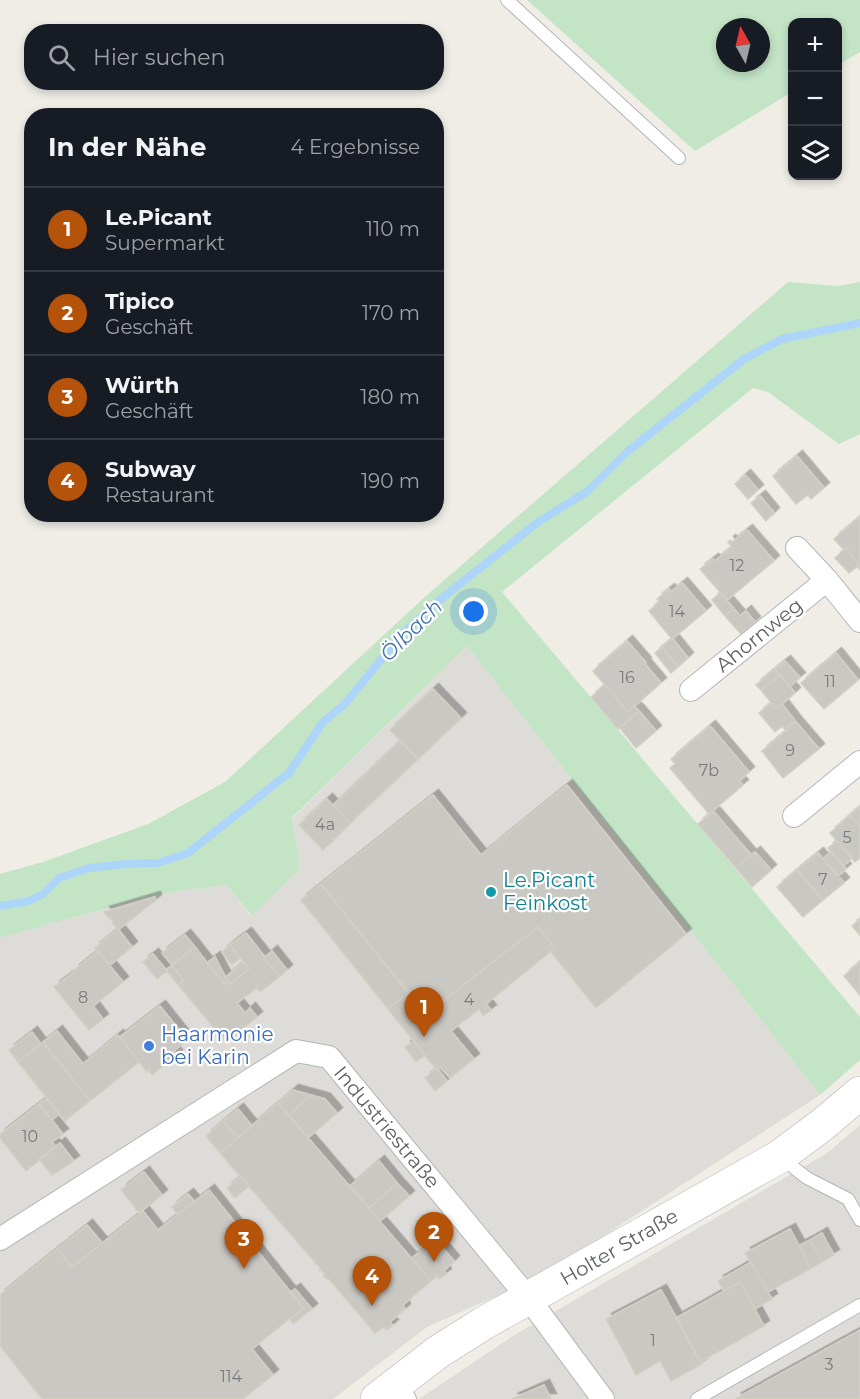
<!DOCTYPE html>
<html lang="de">
<head>
<meta charset="utf-8">
<style>
  :root { --surface:#171b24; --page:#20242c; --text:#f1f3f6; --muted:#9ea1a6; --line:#363941; --accent:#b45309 }
  body { margin:0; font-family:Montserrat,sans-serif; background:var(--page); color:var(--text) }
  .controls { position:absolute; right:18px; top:18px; display:grid; overflow:hidden; border-radius:12px; box-shadow:0 3px 9px #0003 }
  .controls button { width:54px; height:54px; display:grid; place-items:center; padding:0; border:0; border-bottom:2px solid var(--line); background:var(--surface); color:var(--text); font:30px sans-serif }
  .compass { position:absolute; left:716px; top:18px; width:54px; height:54px; border-radius:50%; background:var(--surface); box-shadow:0 3px 9px #0003; rotate:352deg }
  .you { position:absolute; left:474px; top:612px; width:21px; height:21px; margin:-15px; border:4px solid #fff; border-radius:50%; background:#1a73e8; box-shadow:0 0 0 9px #1a73e833 }
  .badge { display:grid; place-items:center; width:39px; height:39px; border-radius:50%; background:var(--accent); color:#fff; font-size:20px; font-weight:700 }
  .pin { position:absolute; translate:-50% -50px; filter:drop-shadow(0 2px 3px #0008) }
  .pin::after { content:''; position:absolute; top:32px; width:21px; height:18px; background:inherit; clip-path:polygon(0 0,100% 0,50% 100%) }
  .list { margin:0; padding:0; list-style:none }
  h2 { display:flex; justify-content:space-between; align-items:center; height:78px; margin:0; padding:0 24px; font-size:26px }
  h2 small { font-size:20px; font-weight:400; color:var(--muted) }
  .list li { display:grid; grid-template-columns:39px 1fr auto; gap:18px; align-items:center; box-sizing:border-box; height:84px; padding:0 24px; border-top:2px solid var(--line) }
  .list b { display:block; font-size:22px; white-space:nowrap }
  .list p { margin:0; font-size:20px; white-space:nowrap; color:var(--muted) }
  .list em { font-size:20px; font-style:normal; color:var(--muted) }
  .icon { flex:none; width:33px; height:33px; fill:none; stroke:currentColor; stroke-width:2; stroke-linecap:round; stroke-linejoin:round }
  .map { position:relative; flex:none; width:860px; height:1399px; overflow:hidden }
  .search { position:absolute; background:var(--surface); box-shadow:0 3px 9px #0003; left:24px; top:24px; width:420px; height:66px; display:flex; align-items:center; gap:15px; box-sizing:border-box; padding:0 21px; border-radius:24px; color:var(--muted); font-size:22px }
  .panel { position:absolute; background:var(--surface); box-shadow:0 3px 9px #0003; left:24px; top:108px; width:420px; height:414px; border-radius:24px }
  .map>svg:first-child { display:block }
  .industrial { fill:#dedcd8 }
  .green { fill:#c4e4c6; fill-rule:evenodd }
  .lines { fill:none; stroke-linecap:round; stroke-linejoin:round }
  .stream { stroke:#acd5f9; stroke-width:8 }
  .building { fill:#cac8c2; stroke:#d3cfc5; stroke-width:1.5; filter:url(#shadow) }
  .lane-casing { stroke:#b3b6ba; stroke-width:14 }
  .street-casing { stroke:#b3b6ba; stroke-width:24 }
  .secondary-casing { stroke:#b2b5b9; stroke-width:34 }
  .lane { stroke:#fff; stroke-width:12 }
  .street { stroke:#fff; stroke-width:22 }
  .secondary { stroke:#fff; stroke-width:33 }
  .culture-dot { fill:#0f9aa8; stroke:#fff; stroke-width:2 }
  .shop-dot { fill:#3f7fe0; stroke:#fff; stroke-width:2 }
  .labels { text-anchor:middle; dominant-baseline:central; stroke-width:4.5; stroke-linejoin:round; paint-order:stroke }
  .number-label { font-size:16px; fill:#797b7c }
  .street-label { font-size:20px; fill:#5e6165; stroke:#fff }
  .culture-label { font-size:20px; fill:#0d838f; stroke:#fff; text-anchor:start }
  .shop-label { font-size:20px; fill:#366cbe; stroke:#fff; text-anchor:start }
  .water-label { font-size:21px; font-style:italic; fill:#4975aa; stroke:#fff }
</style>
</head>
<body>
<div class="map">
<svg width="860" height="1399" viewBox="0 0 860 1399">
  <defs>
    <filter id="shadow"><feDropShadow dx="5.5" dy="-5.5" stdDeviation="0" flood-color="#0004"/></filter>
  </defs>
  <rect width="100%" height="100%" fill="#efede6"/>
  <path class="industrial" d="M467,646L820,1095L540,1277L427,1327L333,1399H0V938L158,894L226,885L251,916L300,869L292,819Z
    M860,1125V1399H419L513,1336L827,1153Z"/>
  <path class="green" d="M527,0H860V52L838,65V22H792V92L695,151ZM725,27H761V63H725Z
    M788,282L838,286L860,282V434L839,444L768,392L753,388L502,592L860,1017V1060L820,1095L467,646L292,818L300,869L252,916L226,885L158,894L0,938V874L43,862L148,824L225,782L427,595Z"/>
  <g class="lines">
    <path class="stream" d="M0,906L29,901L43,894L59,878L89,868L125,864L158,863L188,853L289,773L323,722L345,704L401,635L441,599L538,522L588,491L628,451L744,359L782,339L860,323"/>
  </g>
  <path class="building" d="M797,456L824,488L811,499L808,495L796,504L773,476Z
    M745,475L758,490L748,499L735,484Z
    M760,496L774,513L766,521L751,503Z
    M860,517V570L857,566L859,565L846,548L844,550L834,539Z
    M747,530L774,561L727,600L700,569L713,559L715,561L732,547L728,542L730,540L732,542Z
    M846,548L859,565L849,573L835,558Z
    M682,583L706,611L672,639L649,611L660,602L657,599L669,589L671,592Z
    M720,593L734,609L725,616L712,600Z
    M734,609L740,616L746,611L755,622L741,634L725,616Z
    M672,638L688,658L678,667L662,647Z
    M627,641L646,663L645,664L661,683L628,712L593,671Z
    M662,647L678,667L671,673L655,653Z
    M836,653L858,680L824,709L801,683Z
    M785,661L800,678L790,686L775,669Z
    M775,669L780,675L761,690L756,685Z
    M780,675L795,693L776,709L761,690Z
    M605,685L628,712L634,706L639,711L618,729L591,697Z
    M433,689L461,718L418,759L390,730Z
    M771,703L776,709L782,704L795,721L788,727L789,729L786,731L782,726L775,732L759,713Z
    M639,711L656,731L636,748L620,728Z
    M795,721L819,749L783,778L762,751L789,729L788,727Z
    M710,726L749,772L739,781L743,785L709,814L670,768L675,764L671,759Z
    M400,741L418,759L350,823L333,805Z
    M567,785L686,934L596,1008L551,952L555,948L538,927L426,1014L321,884L433,795L481,855Z
    M327,799L350,823L323,850L299,825Z
    M860,807V827L850,815Z
    M713,811L751,855L736,868L698,824Z
    M850,815L860,827V858L855,862L830,833Z
    M837,841L852,858L843,866L828,848Z
    M755,852L771,870L752,887L736,868Z
    M831,852L846,869L838,876L823,859Z
    M818,853L844,883L823,900L797,870Z
    M797,870L823,900L803,917L777,887Z
    M321,884L408,993L388,1009L301,900Z
    M155,897L156,900L118,930L112,922L113,921L110,917L109,918L104,912Z
    M860,919V935L852,926Z
    M538,927L555,948L486,1004L491,1010L483,1016L479,1009L451,1031L474,1059L450,1078L440,1067L436,1069L388,1009L408,993L426,1014Z
    M118,929L132,947L110,965L95,948Z
    M246,933L265,957L264,958L279,977L260,992L257,988L237,1003L245,1013L250,1008L257,1017L226,1042L178,985L184,981L172,965L195,947L223,983L225,984L229,982L230,984L249,969L230,945Z
    M185,935L195,947L172,965L162,953Z
    M230,945L240,958L232,965L222,952Z
    M98,951L123,982L93,1006L103,1019L89,1030L54,987L75,971L74,970Z
    M272,951L287,970L279,977L264,958Z
    M153,954L167,971L157,979L143,962Z
    M215,957L227,980L224,983L207,963Z
    M243,962L249,969L230,984L226,977Z
    M860,962V995L844,976Z
    M172,965L184,981L178,985L166,970Z
    M160,1006L187,1040L174,1051L177,1055L152,1075L148,1070L147,1072L120,1037Z
    M57,1031L83,1064L118,1035L139,1062L90,1101L43,1042Z
    M32,1032L41,1044L18,1062L9,1050Z
    M414,1041L425,1055L416,1062L405,1047Z
    M43,1042L90,1101L65,1121L18,1062Z
    M437,1068L447,1081L435,1091L425,1078Z
    M293,1090L311,1095L289,1115L278,1103Z
    M311,1095L325,1099L337,1113L308,1138L289,1115Z
    M47,1098L59,1114L52,1120L39,1104Z
    M278,1103L431,1281L403,1305L405,1309L390,1322L393,1325L387,1330L384,1327L375,1333L328,1278L327,1279L323,1276L325,1274L321,1269L320,1271L319,1269L320,1268L220,1153Z
    M39,1104L63,1134L52,1142L55,1146L58,1145L26,1171L0,1138V1134Z
    M238,1109L252,1126L238,1138L223,1121Z
    M223,1121L238,1138L220,1153L206,1136Z
    M60,1143L74,1161L52,1175L39,1159Z
    M379,1161L397,1183L369,1208L350,1186Z
    M144,1172L162,1195L139,1213L121,1190Z
    M241,1176L249,1186L235,1198L227,1188Z
    M397,1183L409,1196L380,1221L369,1208Z
    M209,1190L303,1308L252,1349L273,1375L243,1399H42L0,1346V1295L57,1249L72,1267L143,1211L158,1230Z
    M188,1194L194,1201L178,1215L172,1207Z
    M87,1225L102,1243L72,1267L57,1249Z
    M790,1229L808,1262L807,1263L810,1269L768,1292L745,1253Z
    M822,1233L834,1255L822,1262L810,1240Z
    M435,1239L454,1261L444,1271L446,1274L439,1279L437,1276L431,1281L412,1258Z
    M810,1240L822,1262L810,1269L807,1263L808,1262L800,1245Z
    M751,1262L772,1299L755,1309L740,1282L724,1291L718,1281Z
    M740,1282L764,1326L700,1362L676,1318Z
    M295,1289L312,1309L293,1324L290,1319L303,1308L291,1292Z
    M661,1290L702,1364L671,1381L660,1361L636,1375L606,1319Z
    M860,1330V1399H735Z
    M544,1385L551,1399H512Z"/>
  <g class="lines">
    <g class="lane-casing">
      <path id="lane" d="M507,0L679,158
        M780,1157L807,1178L848,1199L860,1220
        M401,1381L410,1399
        M697,1399L860,1305"/>
    </g>
    <g class="street-casing">
      <path id="street" d="M797,548L827,580L860,621
        M691,690L827,580
        M794,816L860,762
        M0,1239L296,1051L329,1057L529,1299L603,1399"/>
    </g>
    <g class="secondary-casing">
      <path id="secondary" d="M377,1399L438,1352L484,1323L779,1157L822,1125L860,1093"/>
    </g>
    <use href="#lane" class="lane"/>
    <use href="#street" class="street"/>
    <use href="#secondary" class="secondary"/>
  </g>
  <circle class="culture-dot" cx="491" cy="892" r="6"/>
  <circle class="shop-dot" cx="149" cy="1046" r="6"/>
  <g class="labels">
    <g class="number-label">
      <text x="737" y="565">12</text>
      <text x="677" y="611">14</text>
      <text x="627" y="677">16</text>
      <text x="830" y="681">11</text>
      <text x="790" y="750">9</text>
      <text x="709" y="770">7b</text>
      <text x="325" y="824">4a</text>
      <text x="847" y="837">5</text>
      <text x="823" y="879">7</text>
      <text x="83" y="997">8</text>
      <text x="469" y="999">4</text>
      <text x="30" y="1136">10</text>
      <text x="653" y="1340">1</text>
      <text x="829" y="1364">3</text>
      <text x="231" y="1376">114</text>
    </g>
    <g class="street-label">
      <text transform="translate(759 635) rotate(-39)">Ahornweg</text>
      <text transform="translate(387 1127) rotate(50)">Industriestraße</text>
      <text transform="translate(619 1247) rotate(-30)">Holter Straße</text>
    </g>
    <g class="culture-label">
      <text x="503" y="880">Le.Picant<tspan x="503" dy="23">Feinkost</tspan></text>
    </g>
    <g class="shop-label">
      <text x="161" y="1034">Haarmonie<tspan x="161" dy="23">bei Karin</tspan></text>
    </g>
    <g class="water-label">
      <text transform="translate(411 630) rotate(-45)">Ölbach</text>
    </g>
  </g>
</svg>
<div class="controls">
<button>+</button>
<button>−</button>
<button><svg class="icon" aria-label="layers" viewBox="0 0 24 24"><path d="M12 4l9 5-9 5-9-5zM3 14l9 5 9-5"/></svg></button>
</div>
<svg class="compass" viewBox="-18 -18 36 36"><path d="M0-13l5 13h-10z" fill="#e53935"/><path d="M0 13l5-13h-10z" fill="#9ea1a6"/></svg>
<div class="you"></div>
<div class="pin badge" style="left:424px;top:1037px">1</div>
<div class="pin badge" style="left:434px;top:1262px">2</div>
<div class="pin badge" style="left:244px;top:1269px">3</div>
<div class="pin badge" style="left:372px;top:1306px">4</div>
<div class="search"><svg class="icon" aria-label="search" viewBox="0 0 24 24"><circle cx="10" cy="10" r="6"/><path d="M15 15l6 6"/></svg>Hier suchen</div>
<section class="panel">
<h2>In der Nähe<small>4 Ergebnisse</small></h2>
<ul class="list">
<li><span class="badge">1</span><div><b>Le.Picant</b><p>Supermarkt</p></div><em>110 m</em></li>
<li><span class="badge">2</span><div><b>Tipico</b><p>Geschäft</p></div><em>170 m</em></li>
<li><span class="badge">3</span><div><b>Würth</b><p>Geschäft</p></div><em>180 m</em></li>
<li><span class="badge">4</span><div><b>Subway</b><p>Restaurant</p></div><em>190 m</em></li>
</ul>
</section>
</div>
</body>
</html>
